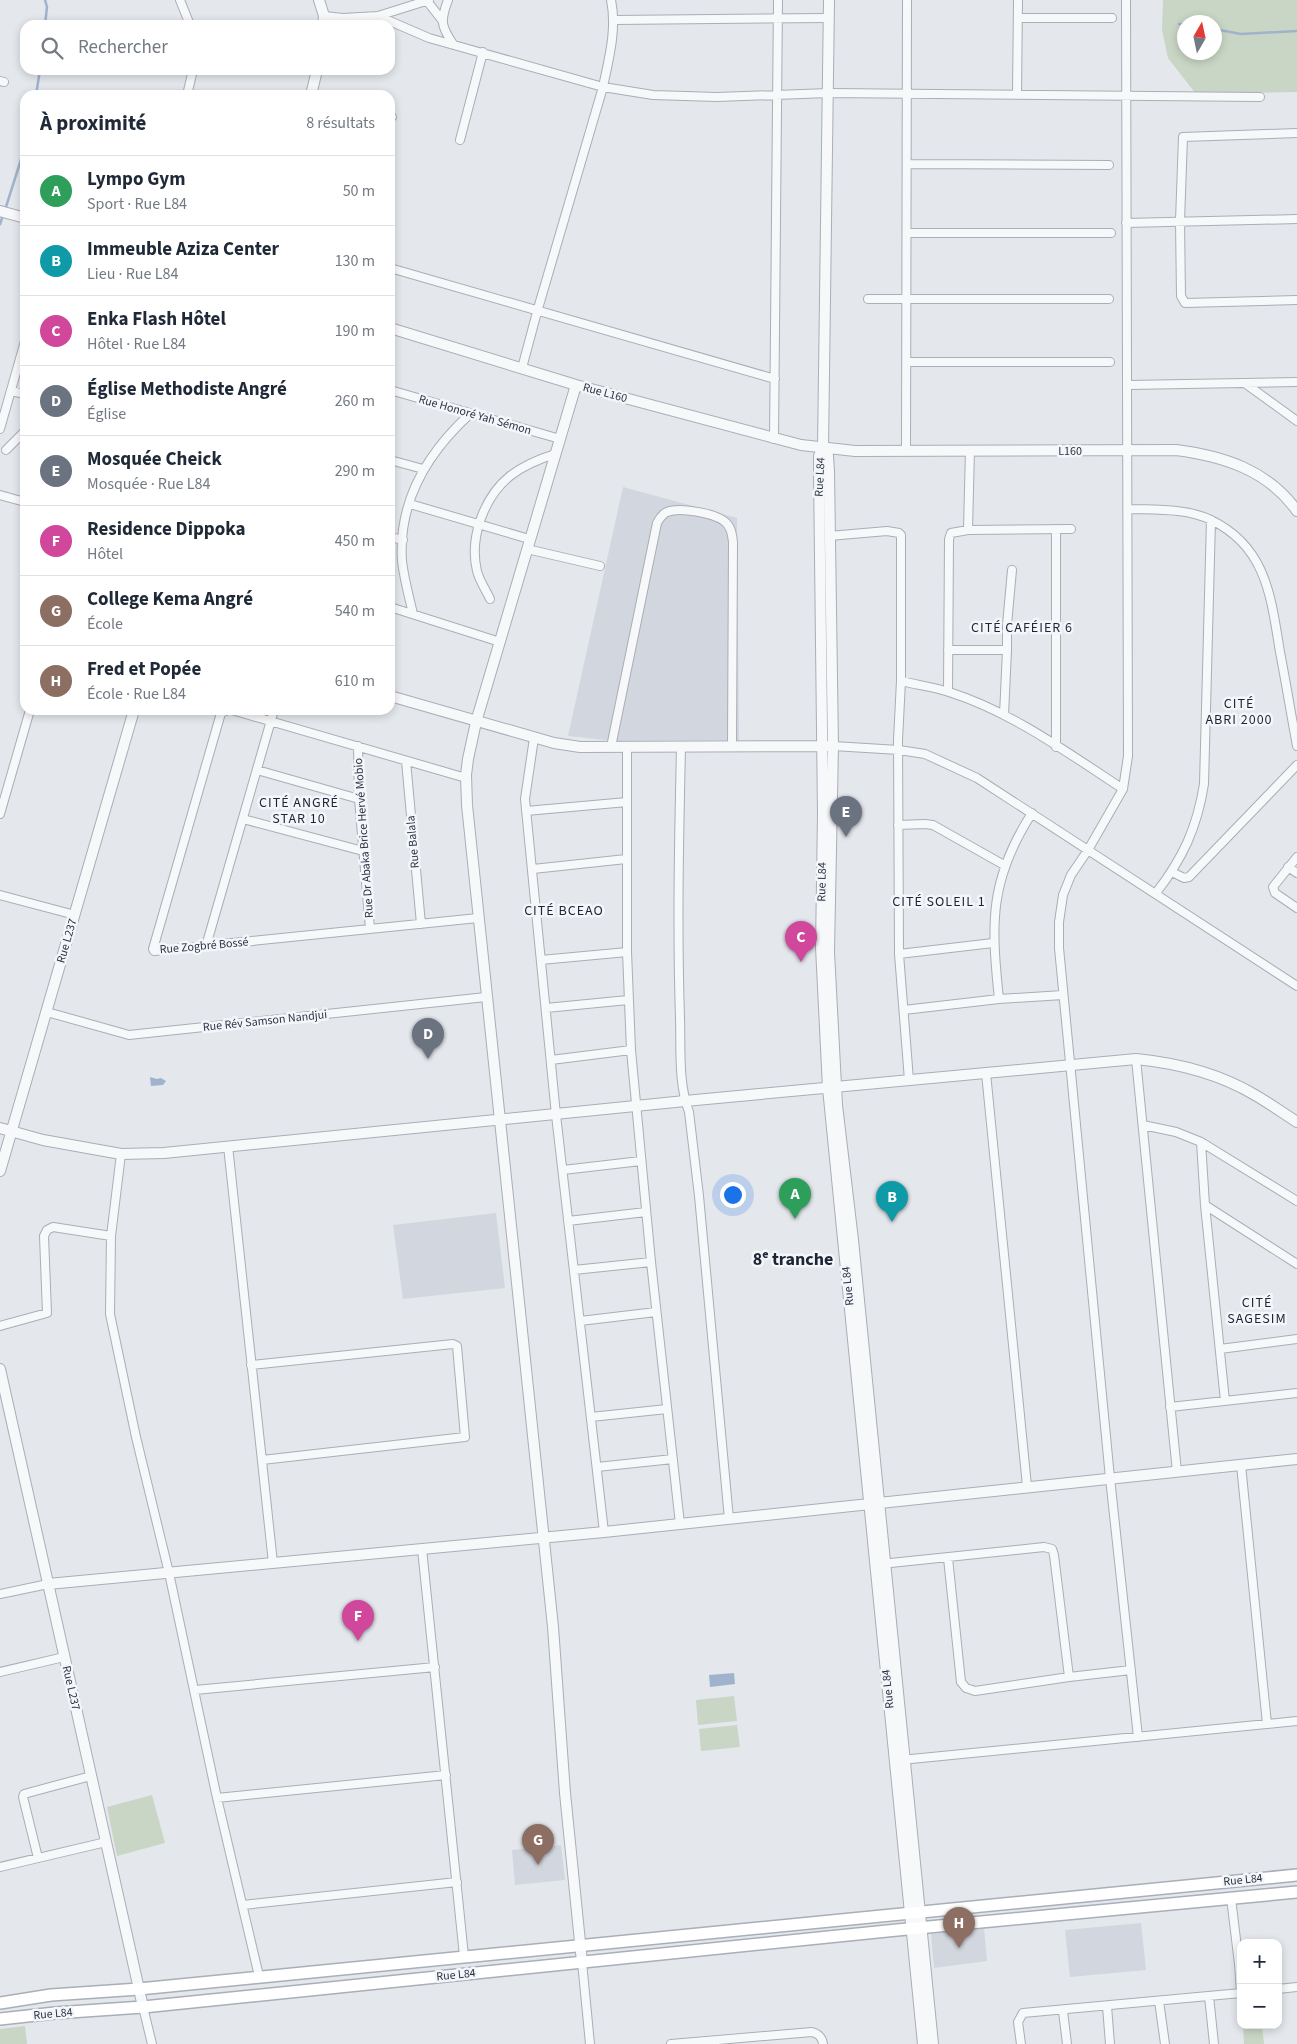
<!DOCTYPE html>
<html lang="fr">
<head>
<meta charset="utf-8">
<style>
  :root { --surface:#fff; --page:#f2f2f3; --text:#1f2937; --muted:#747a83; --line:#e0e1e3; --accent:#7c3aed }
  body { margin:0; font-family:"Source Sans 3",sans-serif; background:var(--page); color:var(--text) }
  .controls { position:absolute; right:15px; bottom:15px; display:grid; overflow:hidden; border-radius:10px; box-shadow:0 2px 8px #0003 }
  .controls button { width:45px; height:45px; display:grid; place-items:center; padding:0; border:0; border-bottom:1px solid var(--line); background:var(--surface); color:var(--text); font:25px sans-serif }
  .compass { position:absolute; left:1177px; top:15px; width:45px; height:45px; border-radius:50%; background:var(--surface); box-shadow:0 2px 8px #0003; rotate:9deg }
  .you { position:absolute; left:732px; top:1194px; width:18px; height:18px; margin:-12px; border:4px solid #fff; border-radius:50%; background:#1a73e8; box-shadow:0 0 0 8px #1a73e833 }
  .badge { display:grid; place-items:center; width:32px; height:32px; border-radius:50%; background:var(--accent); color:#fff; font-size:16px; font-weight:700 }
  .pin { position:absolute; translate:-50% -41px; filter:drop-shadow(0 1px 2px #0008) }
  .pin::after { content:''; position:absolute; top:26px; width:18px; height:15px; background:inherit; clip-path:polygon(0 0,100% 0,50% 100%) }
  .list { margin:0; padding:0; list-style:none }
  h2 { display:flex; justify-content:space-between; align-items:center; height:65px; margin:0; padding:0 20px; font-size:21px }
  h2 small { font-size:16px; font-weight:400; color:var(--muted) }
  .list li { display:grid; grid-template-columns:32px 1fr auto; gap:15px; align-items:center; box-sizing:border-box; height:70px; padding:0 20px; border-top:1px solid var(--line) }
  .list b { display:block; font-size:19px; white-space:nowrap }
  .list p { margin:0; font-size:16px; white-space:nowrap; color:var(--muted) }
  .list em { font-size:16px; font-style:normal; color:var(--muted) }
  .icon { flex:none; width:28px; height:28px; fill:none; stroke:currentColor; stroke-width:2; stroke-linecap:round; stroke-linejoin:round }
  .map { position:relative; flex:none; width:1297px; height:2044px; overflow:hidden }
  .search { position:absolute; background:var(--surface); box-shadow:0 2px 8px #0003; left:20px; top:20px; width:375px; height:55px; display:flex; align-items:center; gap:12px; box-sizing:border-box; padding:0 18px; border-radius:15px; color:var(--muted); font-size:19px }
  .panel { position:absolute; background:var(--surface); box-shadow:0 2px 8px #0003; left:20px; top:90px; width:375px; height:625px; border-radius:15px }
  .map>svg:first-child { display:block }
  .built { fill:#d2d6de }
  .green { fill:#c9d6c5; fill-rule:evenodd }
  .water { fill:#9fb4cc }
  .lines { fill:none; stroke-linecap:round; stroke-linejoin:round }
  .stream { stroke:#9fb4cc; stroke-width:2.5 }
  .minor-casing { stroke:#a9aeb7; stroke-width:10 }
  .tertiary-casing { stroke:#a9aeb7; stroke-width:12 }
  .secondary-casing { stroke:#a9aeb7; stroke-width:14 }
  .minor { stroke:#f7f8fa; stroke-width:8 }
  .tertiary { stroke:#f7f8fa; stroke-width:10 }
  .secondary { stroke:#fff; stroke-width:11 }
  .labels { text-anchor:middle; dominant-baseline:central; stroke-width:5; stroke-linejoin:round; paint-order:stroke }
  .street-label { font-size:12px; fill:#2b3445; stroke:#f4f6f9 }
  .neighbourhood-label { font-size:14px; letter-spacing:1px; fill:#1d2536; stroke:#f4f6f9 }
  .district-label { font-size:18px; font-weight:bold; fill:#1d2536; stroke:#f4f6f9 }
</style>
</head>
<body>
<div class="map">
<svg width="1297" height="2044" viewBox="0 0 1297 2044">
  <rect width="100%" height="100%" fill="#e4e7ec"/>
  <path class="built" d="M623,487L737,518L739,740L615,741L568,736Z
    M496,1213L505,1288L403,1299L393,1225Z
    M561,1845L565,1880L515,1885L512,1850Z
    M1141,1923L1146,1970L1070,1977L1065,1930Z
    M984,1929L987,1961L934,1968L931,1934Z"/>
  <path class="green" d="M1163,0H1297V92L1196,94L1168,58L1162,30ZM1184,22H1214V52H1184Z
    M734,1696L737,1721L698,1725L696,1700Z
    M737,1725L740,1747L701,1751L699,1729Z
    M152,1795L165,1843L117,1856L107,1807Z
    M1243,2025H1262L1264,2044H1244Z
    M25,2026L27,2044H0V2029Z"/>
  <path class="water" d="M150,1077L157,1079L161,1078L166,1081L163,1085L151,1086Z
    M734,1673L735,1684L710,1687L709,1675Z"/>
  <g class="lines">
    <path class="stream" d="M45,0L47,7L45,25
      M1179,24H1184
      M1214,29L1241,34L1297,31
      M36,95L40,70
      M5,210L25,147
      M0,224L3,215"/>
    <g class="minor-casing">
      <path id="minor" d="M180,0L190,25
        M448,0C440,21 441,26 453,44
        M1126,0L1128,756L1123,789L1088,850L1071,875L1063,895L1059,922V948L1110,1478L1138,1737
        M427,1L442,20
        M324,16L343,18L378,16L429,0
        M378,16L429,38L603,87L653,95L717,97L829,93L1260,97
        M1018,18H1112
        M614,20L829,18
        M0,81L4,82
        M1017,94L1018,0
        M187,95L193,70
        M390,116L392,117
        M1297,133L1183,137L1180,221L1181,296L1185,303L1297,300
        M460,140L483,52
        M907,164L1109,165
        M1126,223L1297,219
        M907,233H1111
        M390,268L775,379
        M868,299H1109
        M907,362H1110
        M522,368L537,312L603,87C609,58 617,29 611,0
        M1246,384L1297,421
        M1128,385L1297,382
        M390,390L560,439
        M11,391L25,394
        M0,429L25,341
        M774,439L778,0
        M6,450L25,431
        M906,450L907,0
        M390,460L423,469
        M0,495L25,502
        M410,504L529,539
        M1129,509C1156,510 1186,508 1211,520C1267,547 1271,598 1280,652C1286,683 1291,714 1297,746
        M1056,529V747
        M968,530L1071,529
        M829,536L887,531L899,533L901,535V681L898,740L899,954L909,1080
        M390,537L403,540
        M527,549L600,566
        M490,599C486,590 479,580 477,571C469,538 484,497 510,476C524,465 539,459 555,454
        M390,607L500,642
        M413,614C409,596 404,579 402,561C398,501 428,452 471,413
        M948,650H1007V625L1012,570
        M901,681C917,685 934,687 949,692C1012,712 1068,753 1123,789
        M948,691L949,539L951,533L968,530L970,450
        M228,710L221,713L153,949L154,951L478,918
        M232,710L466,778
        M1004,715L1007,650
        M534,738L525,799L556,1115L604,1532
        M358,746L359,799L370,929
        M833,746L899,750L925,754L977,778L1297,986
        M611,747L657,523C660,518 662,514 667,512C680,507 713,513 724,521C731,526 732,534 733,542L732,747
        M627,747V952L631,1050L651,1262L680,1524
        M681,747C679,837 677,927 680,1018C681,1048 678,1083 689,1112L699,1196L729,1519
        M406,761L421,924
        M257,770L359,799
        M526,811L627,802
        M0,814L30,710
        M243,819L363,851
        M898,825L925,824L933,825L1004,865
        M1297,857L1273,887L1275,893L1297,908
        M1288,867L1297,873
        M533,869L626,859
        M1172,872L1184,878L1189,877L1297,765
        M1156,893C1183,858 1197,828 1204,784L1211,520
        M0,895L75,915
        M206,946L274,710
        M899,954L993,943
        M541,960L627,952
        M999,999C991,923 989,880 1032,813
        M546,1008L628,1000
        M904,1010L999,999L1063,995
        M47,1012L129,1035L486,997
        M1136,1059L1177,1472
        M551,1060L631,1050
        M986,1073L1027,1486
        M1143,1125L1176,1132L1201,1142L1297,1201
        M1201,1142L1205,1205L1225,1401
        M228,1146L273,1563
        M121,1154L111,1236L110,1314L136,1437L169,1573L217,1798L259,1976
        M563,1170L641,1161
        M1205,1205L1297,1264
        M568,1221L646,1212
        M574,1270L651,1262
        M580,1321L656,1312
        M0,1326L47,1313L44,1236L47,1230L53,1227L111,1236
        M1220,1349L1297,1339
        M251,1365L453,1344L457,1346L465,1437L262,1460
        M1170,1407L1297,1393
        M591,1417L667,1409
        M1241,1465L1267,1724
        M597,1467L673,1459
        M422,1549L464,1956
        M948,1558L961,1682L966,1688L975,1691L1069,1677L1131,1670
        M881,1564L1044,1547L1052,1549L1054,1555L1069,1677
        M0,1594L48,1584
        M0,1672L64,1657
        M195,1690L435,1667
        M901,1760L1297,1721
        M217,1798L446,1775
        M38,1858L23,1797L24,1794L91,1776
        M0,1867L106,1842
        M1231,1898L1239,1964L1241,1993
        M243,1905L457,1882
        M582,1962L590,2044
        M1278,1989L1297,1987
        M1209,1996L1214,2044
        M1159,2001L1165,2044
        M1107,2006L1110,2044
        M143,2007L152,2044
        M1063,2011L1067,2044
        M671,2044L812,2032C819,2034 822,2037 823,2044
        M1021,2044L1018,2022L1023,2013L1241,1993"/>
    </g>
    <g class="tertiary-casing">
      <path id="tertiary" d="M319,0L324,16L323,25
        M829,0L823,448L819,456V471L823,815L821,947L828,1088L923,2044
        M311,95L317,70
        M0,211L25,218
        M390,328L576,385L801,445L855,451L1176,450C1223,456 1268,470 1297,511
        M576,385L476,722L468,759L466,775L467,805L553,1627L565,1793L582,1962
        M823,448L828,456L829,471L833,746L829,952L837,1105L853,1240L933,2044
        M390,696L554,743L580,747L827,746
        M0,1128L43,1140L121,1154L164,1153L685,1101L1136,1059C1176,1063 1220,1074 1255,1095C1269,1103 1283,1113 1297,1122
        M0,1171L134,710
        M0,1369L143,2007
        M48,1584L604,1532L1297,1459"/>
    </g>
    <g class="secondary-casing">
      <path id="secondary" d="M0,2003L51,1995L139,1989L1297,1875
        M0,2019L55,2013L143,2007L897,1930L1297,1892"/>
    </g>
    <use href="#minor" class="minor"/>
    <use href="#tertiary" class="tertiary"/>
    <use href="#secondary" class="secondary"/>
  </g>
  <g class="labels">
    <g class="street-label">
      <text transform="translate(605 393) rotate(15)">Rue L160</text>
      <text transform="translate(475 415) rotate(16)">Rue Honoré Yah Sémon</text>
      <text x="1070" y="451">L160</text>
      <text transform="translate(820 477) rotate(-87)">Rue L84</text>
      <text transform="translate(364 838) rotate(-94)">Rue Dr Abaka Brice Hervé Mobio</text>
      <text transform="translate(413 842) rotate(-95)">Rue Balala</text>
      <text transform="translate(822 882) rotate(-89)">Rue L84</text>
      <text transform="translate(67 941) rotate(-74)">Rue L237</text>
      <text transform="translate(204 946) rotate(-5)">Rue Zogbré Bossé</text>
      <text transform="translate(265 1021) rotate(-6)">Rue Rév Samson Nandjui</text>
      <text transform="translate(848 1286) rotate(-96)">Rue L84</text>
      <text transform="translate(71 1688) rotate(77)">Rue L237</text>
      <text transform="translate(888 1689) rotate(-96)">Rue L84</text>
      <text transform="translate(1243 1880) rotate(-6)">Rue L84</text>
      <text transform="translate(456 1975) rotate(-6)">Rue L84</text>
      <text transform="translate(53 2014) rotate(-5)">Rue L84</text>
    </g>
    <g class="neighbourhood-label">
      <text x="1022" y="628">CITÉ CAFÉIER 6</text>
      <text x="1239" y="704">CITÉ<tspan x="1239" dy="16">ABRI 2000</tspan></text>
      <text x="299" y="803">CITÉ ANGRÉ<tspan x="299" dy="16">STAR 10</tspan></text>
      <text x="939" y="902">CITÉ SOLEIL 1</text>
      <text x="564" y="911">CITÉ BCEAO</text>
      <text x="1257" y="1303">CITÉ<tspan x="1257" dy="16">SAGESIM</tspan></text>
    </g>
    <g class="district-label">
      <text x="793" y="1259">8ᵉ tranche</text>
    </g>
  </g>
</svg>
<div class="controls">
<button>+</button>
<button>−</button>
</div>
<svg class="compass" viewBox="-18 -18 36 36"><path d="M0-13l5 13h-10z" fill="#e53935"/><path d="M0 13l5-13h-10z" fill="#747a83"/></svg>
<div class="you"></div>
<div class="pin badge" style="left:795px;top:1219px;background:#2e9e5b">A</div>
<div class="pin badge" style="left:892px;top:1222px;background:#0f9aa8">B</div>
<div class="pin badge" style="left:801px;top:962px;background:#d1479c">C</div>
<div class="pin badge" style="left:428px;top:1059px;background:#6b7280">D</div>
<div class="pin badge" style="left:846px;top:837px;background:#6b7280">E</div>
<div class="pin badge" style="left:358px;top:1641px;background:#d1479c">F</div>
<div class="pin badge" style="left:538px;top:1865px;background:#8d6e63">G</div>
<div class="pin badge" style="left:959px;top:1948px;background:#8d6e63">H</div>
<div class="search"><svg class="icon" aria-label="search" viewBox="0 0 24 24"><circle cx="10" cy="10" r="6"/><path d="M15 15l6 6"/></svg>Rechercher</div>
<section class="panel">
<h2>À proximité<small>8 résultats</small></h2>
<ul class="list">
<li><span class="badge" style="background:#2e9e5b">A</span><div><b>Lympo Gym</b><p>Sport · Rue L84</p></div><em>50 m</em></li>
<li><span class="badge" style="background:#0f9aa8">B</span><div><b>Immeuble Aziza Center</b><p>Lieu · Rue L84</p></div><em>130 m</em></li>
<li><span class="badge" style="background:#d1479c">C</span><div><b>Enka Flash Hôtel</b><p>Hôtel · Rue L84</p></div><em>190 m</em></li>
<li><span class="badge" style="background:#6b7280">D</span><div><b>Église Methodiste Angré</b><p>Église</p></div><em>260 m</em></li>
<li><span class="badge" style="background:#6b7280">E</span><div><b>Mosquée Cheick</b><p>Mosquée · Rue L84</p></div><em>290 m</em></li>
<li><span class="badge" style="background:#d1479c">F</span><div><b>Residence Dippoka</b><p>Hôtel</p></div><em>450 m</em></li>
<li><span class="badge" style="background:#8d6e63">G</span><div><b>College Kema Angré</b><p>École</p></div><em>540 m</em></li>
<li><span class="badge" style="background:#8d6e63">H</span><div><b>Fred et Popée</b><p>École · Rue L84</p></div><em>610 m</em></li>
</ul>
</section>
</div>
</body>
</html>
